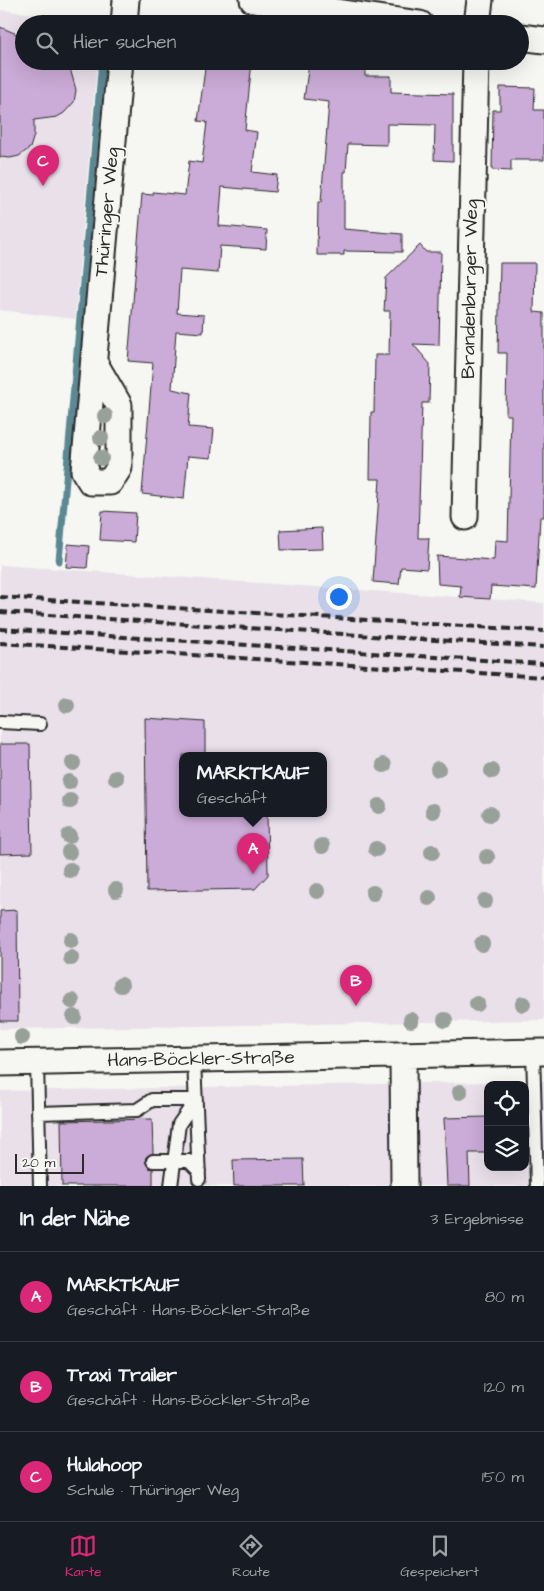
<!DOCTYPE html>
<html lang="de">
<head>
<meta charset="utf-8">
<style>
  :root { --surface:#171b24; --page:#242831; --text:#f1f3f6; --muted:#9ea1a6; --line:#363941; --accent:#db2777 }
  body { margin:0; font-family:"Architects Daughter",sans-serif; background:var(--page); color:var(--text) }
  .controls { position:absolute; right:15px; bottom:15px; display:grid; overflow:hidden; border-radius:10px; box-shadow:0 5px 20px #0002 }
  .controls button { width:45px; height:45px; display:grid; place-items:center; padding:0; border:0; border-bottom:1px solid var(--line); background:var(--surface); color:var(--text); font:25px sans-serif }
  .scale { position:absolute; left:15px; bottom:12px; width:69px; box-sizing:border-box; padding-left:5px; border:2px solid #2b2b2b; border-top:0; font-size:14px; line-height:18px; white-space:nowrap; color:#2b2b2b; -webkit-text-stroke:4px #f6f6f2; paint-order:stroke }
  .you { position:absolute; left:338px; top:596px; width:18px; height:18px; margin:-12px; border:4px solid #fff; border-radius:50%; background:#1a73e8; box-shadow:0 0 0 8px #1a73e833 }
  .badge { display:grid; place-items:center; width:32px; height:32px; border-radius:50%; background:var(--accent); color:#fff; font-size:16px; font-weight:700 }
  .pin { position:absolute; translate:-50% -41px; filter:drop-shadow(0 1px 2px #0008) }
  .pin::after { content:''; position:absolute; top:26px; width:18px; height:15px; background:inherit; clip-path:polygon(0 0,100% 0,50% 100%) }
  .popup { position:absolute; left:179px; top:752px; width:148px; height:65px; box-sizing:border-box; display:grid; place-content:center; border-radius:10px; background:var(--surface); filter:drop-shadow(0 1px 4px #0005); font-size:16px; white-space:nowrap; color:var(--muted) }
  .popup b { font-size:19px; color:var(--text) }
  .popup::after { content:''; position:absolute; left:50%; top:100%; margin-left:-10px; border:10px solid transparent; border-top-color:var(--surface) }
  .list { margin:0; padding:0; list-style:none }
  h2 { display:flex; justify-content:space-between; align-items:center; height:65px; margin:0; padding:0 20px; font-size:21px }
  h2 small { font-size:16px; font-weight:400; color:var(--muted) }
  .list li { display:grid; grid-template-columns:32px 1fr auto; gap:15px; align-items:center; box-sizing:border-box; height:90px; padding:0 20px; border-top:1px solid var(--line) }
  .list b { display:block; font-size:19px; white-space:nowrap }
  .list p { margin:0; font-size:16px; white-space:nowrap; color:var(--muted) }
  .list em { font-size:16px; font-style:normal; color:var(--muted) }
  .icon { flex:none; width:28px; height:28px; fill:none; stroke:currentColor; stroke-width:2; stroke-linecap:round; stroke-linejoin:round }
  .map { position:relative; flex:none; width:544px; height:1186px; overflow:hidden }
  .search { position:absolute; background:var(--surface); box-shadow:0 5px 20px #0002; left:15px; right:15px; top:15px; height:55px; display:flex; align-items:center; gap:12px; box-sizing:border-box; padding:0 18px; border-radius:28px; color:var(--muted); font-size:19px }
  .sheet { height:335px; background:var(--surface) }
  nav { display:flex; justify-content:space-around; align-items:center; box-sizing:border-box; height:70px; border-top:1px solid var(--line); background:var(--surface); font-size:14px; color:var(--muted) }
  nav a { display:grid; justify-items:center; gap:2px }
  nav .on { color:var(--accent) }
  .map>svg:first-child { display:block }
  .built { fill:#e9e0ea; fill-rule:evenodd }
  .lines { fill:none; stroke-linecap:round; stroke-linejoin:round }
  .stream { stroke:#5a8893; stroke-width:7 }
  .building { fill:#cbabd7; stroke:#2b2b2b }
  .service-casing { stroke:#2b2b2b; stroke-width:16 }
  .minor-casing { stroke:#2b2b2b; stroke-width:29 }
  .service { stroke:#f6f6f2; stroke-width:12 }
  .minor { stroke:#f6f6f2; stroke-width:25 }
  .rail { stroke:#2b2b2b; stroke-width:4; stroke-dasharray:8 4; stroke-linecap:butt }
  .tree { fill:#98a199 }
  .labels { text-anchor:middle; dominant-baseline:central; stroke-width:4; stroke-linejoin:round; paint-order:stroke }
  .street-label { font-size:19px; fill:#2b2b2b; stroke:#f6f6f2 }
</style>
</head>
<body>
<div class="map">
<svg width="544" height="1186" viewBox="0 0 544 1186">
  <rect width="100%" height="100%" fill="#f6f6f2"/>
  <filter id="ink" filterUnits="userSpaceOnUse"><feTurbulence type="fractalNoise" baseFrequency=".02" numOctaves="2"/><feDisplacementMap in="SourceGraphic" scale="10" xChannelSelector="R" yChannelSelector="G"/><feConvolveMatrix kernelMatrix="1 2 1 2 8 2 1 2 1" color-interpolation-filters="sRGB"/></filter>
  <g filter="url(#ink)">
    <path class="built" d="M0,10L101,21L100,24H24V61H97L75,319L0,310Z
      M0,565L544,603V1020L0,1029ZM183,755H323V813H183Z
      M544,1081V1186H0V1091ZM488,1085H525V1167H488Z"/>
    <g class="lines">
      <path class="stream" d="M59,561L102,61"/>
    </g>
    <path class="building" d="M0,27L24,37V61H68L76,90L74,102L64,113L57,117L34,120V135L30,148L19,156L10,158L0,157Z
      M206,61H252L245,130L257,132L252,172L277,175L275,192L222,187L219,226L267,230L266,249L220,246L218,273L180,270L177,313L204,315L203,333L176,331L172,389L191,393L188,427L214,429L211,458L188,456L184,499L142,494L153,363L128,361L142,194L153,195V192L185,195L189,161L202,163L207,122L198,121Z
      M309,63L365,70V76H391V92L453,94V161L434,160L435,125L387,124V145L348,144L346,172H344V229L402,234V252L344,251V255H317L318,202H321L329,102L304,99Z
      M500,87L535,88L534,110H544V160H511V171L492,170L493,110H500Z
      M420,245L426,252H441L439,345L413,344L430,364L429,403H422L418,538H429L427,569L401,567L399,584L373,582L380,479H370L371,412H374L375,355H389L390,311H384L386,278Z
      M500,263H535L534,312L544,313V517H540L536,589L491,586L490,599L460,597L461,586L438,584L437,556L494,560L495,540L508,541L511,415H506L507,353H498Z
      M102,511L136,513L134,542L100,540Z
      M322,528L323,549L281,550L280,530Z
      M68,544L89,546L87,568L66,567Z
      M145,718L205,722V755H183V813H267L268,875L255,889L147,891Z
      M0,744H30L32,853L0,854Z
      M17,910L18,1021H0V911Z
      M488,1117V1153H469L470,1186H447L444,1118Z
      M152,1119L153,1153L146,1157L145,1161L149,1168L153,1169V1186H62L61,1121Z
      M303,1159L304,1186H234L233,1160Z"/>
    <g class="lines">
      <g class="service-casing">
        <path id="service" d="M0,722L40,724
          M533,1052L537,1186
          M194,1059L199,1179
          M37,1063L40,1186
          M38,1113L137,1110L152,1100H196
          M153,1161H189L199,1171
          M171,1186L179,1124L196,1100"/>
      </g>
      <g class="minor-casing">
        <path id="minor" d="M253,0L420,24
          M124,24L126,0
          M477,24L480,0
          M520,37L544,40
          M94,362L119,405V468L110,482H91L84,471L120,61
          M465,517L476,61
          M403,1056L404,1186
          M0,1063L544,1052"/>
      </g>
      <use href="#service" class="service"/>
      <use href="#minor" class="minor"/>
      <path class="rail" d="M0,597L544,631
        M0,612L544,647
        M0,629L544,664
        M0,643L544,677"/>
    </g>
    <g class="tree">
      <circle cx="105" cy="416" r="8"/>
      <circle cx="101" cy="438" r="8"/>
      <circle cx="101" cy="458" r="8"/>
      <circle cx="67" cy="705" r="8"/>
      <circle cx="73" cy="763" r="8"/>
      <circle cx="384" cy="765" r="8"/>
      <circle cx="438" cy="769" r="8"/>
      <circle cx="492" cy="771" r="8"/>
      <circle cx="116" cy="778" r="8"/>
      <circle cx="69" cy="782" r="8"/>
      <circle cx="70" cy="801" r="8"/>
      <circle cx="379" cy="806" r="8"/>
      <circle cx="433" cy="811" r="8"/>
      <circle cx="490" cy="814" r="8"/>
      <circle cx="69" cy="836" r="8"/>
      <circle cx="322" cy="846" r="8"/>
      <circle cx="376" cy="849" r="8"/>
      <circle cx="69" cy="852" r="8"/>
      <circle cx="432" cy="852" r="8"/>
      <circle cx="487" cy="857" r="8"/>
      <circle cx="70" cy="870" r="8"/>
      <circle cx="116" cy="890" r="8"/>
      <circle cx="317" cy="891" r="8"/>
      <circle cx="373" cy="893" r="8"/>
      <circle cx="429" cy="898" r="8"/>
      <circle cx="485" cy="901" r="8"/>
      <circle cx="71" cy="940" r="8"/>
      <circle cx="482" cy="944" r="8"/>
      <circle cx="71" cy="958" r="8"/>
      <circle cx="121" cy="985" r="8"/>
      <circle cx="72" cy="1001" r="8"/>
      <circle cx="477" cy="1004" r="8"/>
      <circle cx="523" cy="1004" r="8"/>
      <circle cx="74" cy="1017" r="8"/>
      <circle cx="411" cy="1020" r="8"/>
      <circle cx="445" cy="1020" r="8"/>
      <circle cx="22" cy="1037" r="8"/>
      <circle cx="460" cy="1092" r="8"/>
    </g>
  </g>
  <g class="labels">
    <g class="street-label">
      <text transform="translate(107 212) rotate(-85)">Thüringer Weg</text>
      <text transform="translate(470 289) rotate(-89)">Brandenburger Weg</text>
      <text transform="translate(201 1059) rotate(-1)">Hans-Böckler-Straße</text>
    </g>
  </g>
</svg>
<div class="controls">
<button><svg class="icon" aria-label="locate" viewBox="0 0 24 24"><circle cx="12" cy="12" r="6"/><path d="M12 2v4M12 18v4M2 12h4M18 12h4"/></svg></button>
<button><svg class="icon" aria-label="layers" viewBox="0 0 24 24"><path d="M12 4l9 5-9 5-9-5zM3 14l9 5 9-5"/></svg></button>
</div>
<div class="scale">20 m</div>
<div class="you"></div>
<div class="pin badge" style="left:253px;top:874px">A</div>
<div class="popup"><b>MARKTKAUF</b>Geschäft</div>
<div class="pin badge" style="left:356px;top:1006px">B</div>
<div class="pin badge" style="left:43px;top:186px">C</div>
<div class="search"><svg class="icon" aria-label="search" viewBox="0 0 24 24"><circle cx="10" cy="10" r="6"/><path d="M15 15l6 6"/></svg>Hier suchen</div>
</div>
<section class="sheet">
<h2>In der Nähe<small>3 Ergebnisse</small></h2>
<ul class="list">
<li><span class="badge">A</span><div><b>MARKTKAUF</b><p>Geschäft · Hans-Böckler-Straße</p></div><em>80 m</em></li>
<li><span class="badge">B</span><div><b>Traxi Trailer</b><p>Geschäft · Hans-Böckler-Straße</p></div><em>120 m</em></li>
<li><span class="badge">C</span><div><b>Hulahoop</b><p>Schule · Thüringer Weg</p></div><em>150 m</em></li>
</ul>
</section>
<nav>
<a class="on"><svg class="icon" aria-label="map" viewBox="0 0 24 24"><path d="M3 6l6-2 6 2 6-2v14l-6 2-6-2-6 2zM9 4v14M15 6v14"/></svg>Karte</a>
<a><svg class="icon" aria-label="directions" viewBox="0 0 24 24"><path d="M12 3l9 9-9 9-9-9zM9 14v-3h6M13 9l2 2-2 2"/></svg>Route</a>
<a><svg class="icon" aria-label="saved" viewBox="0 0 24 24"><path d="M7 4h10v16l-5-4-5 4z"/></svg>Gespeichert</a>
</nav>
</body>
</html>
